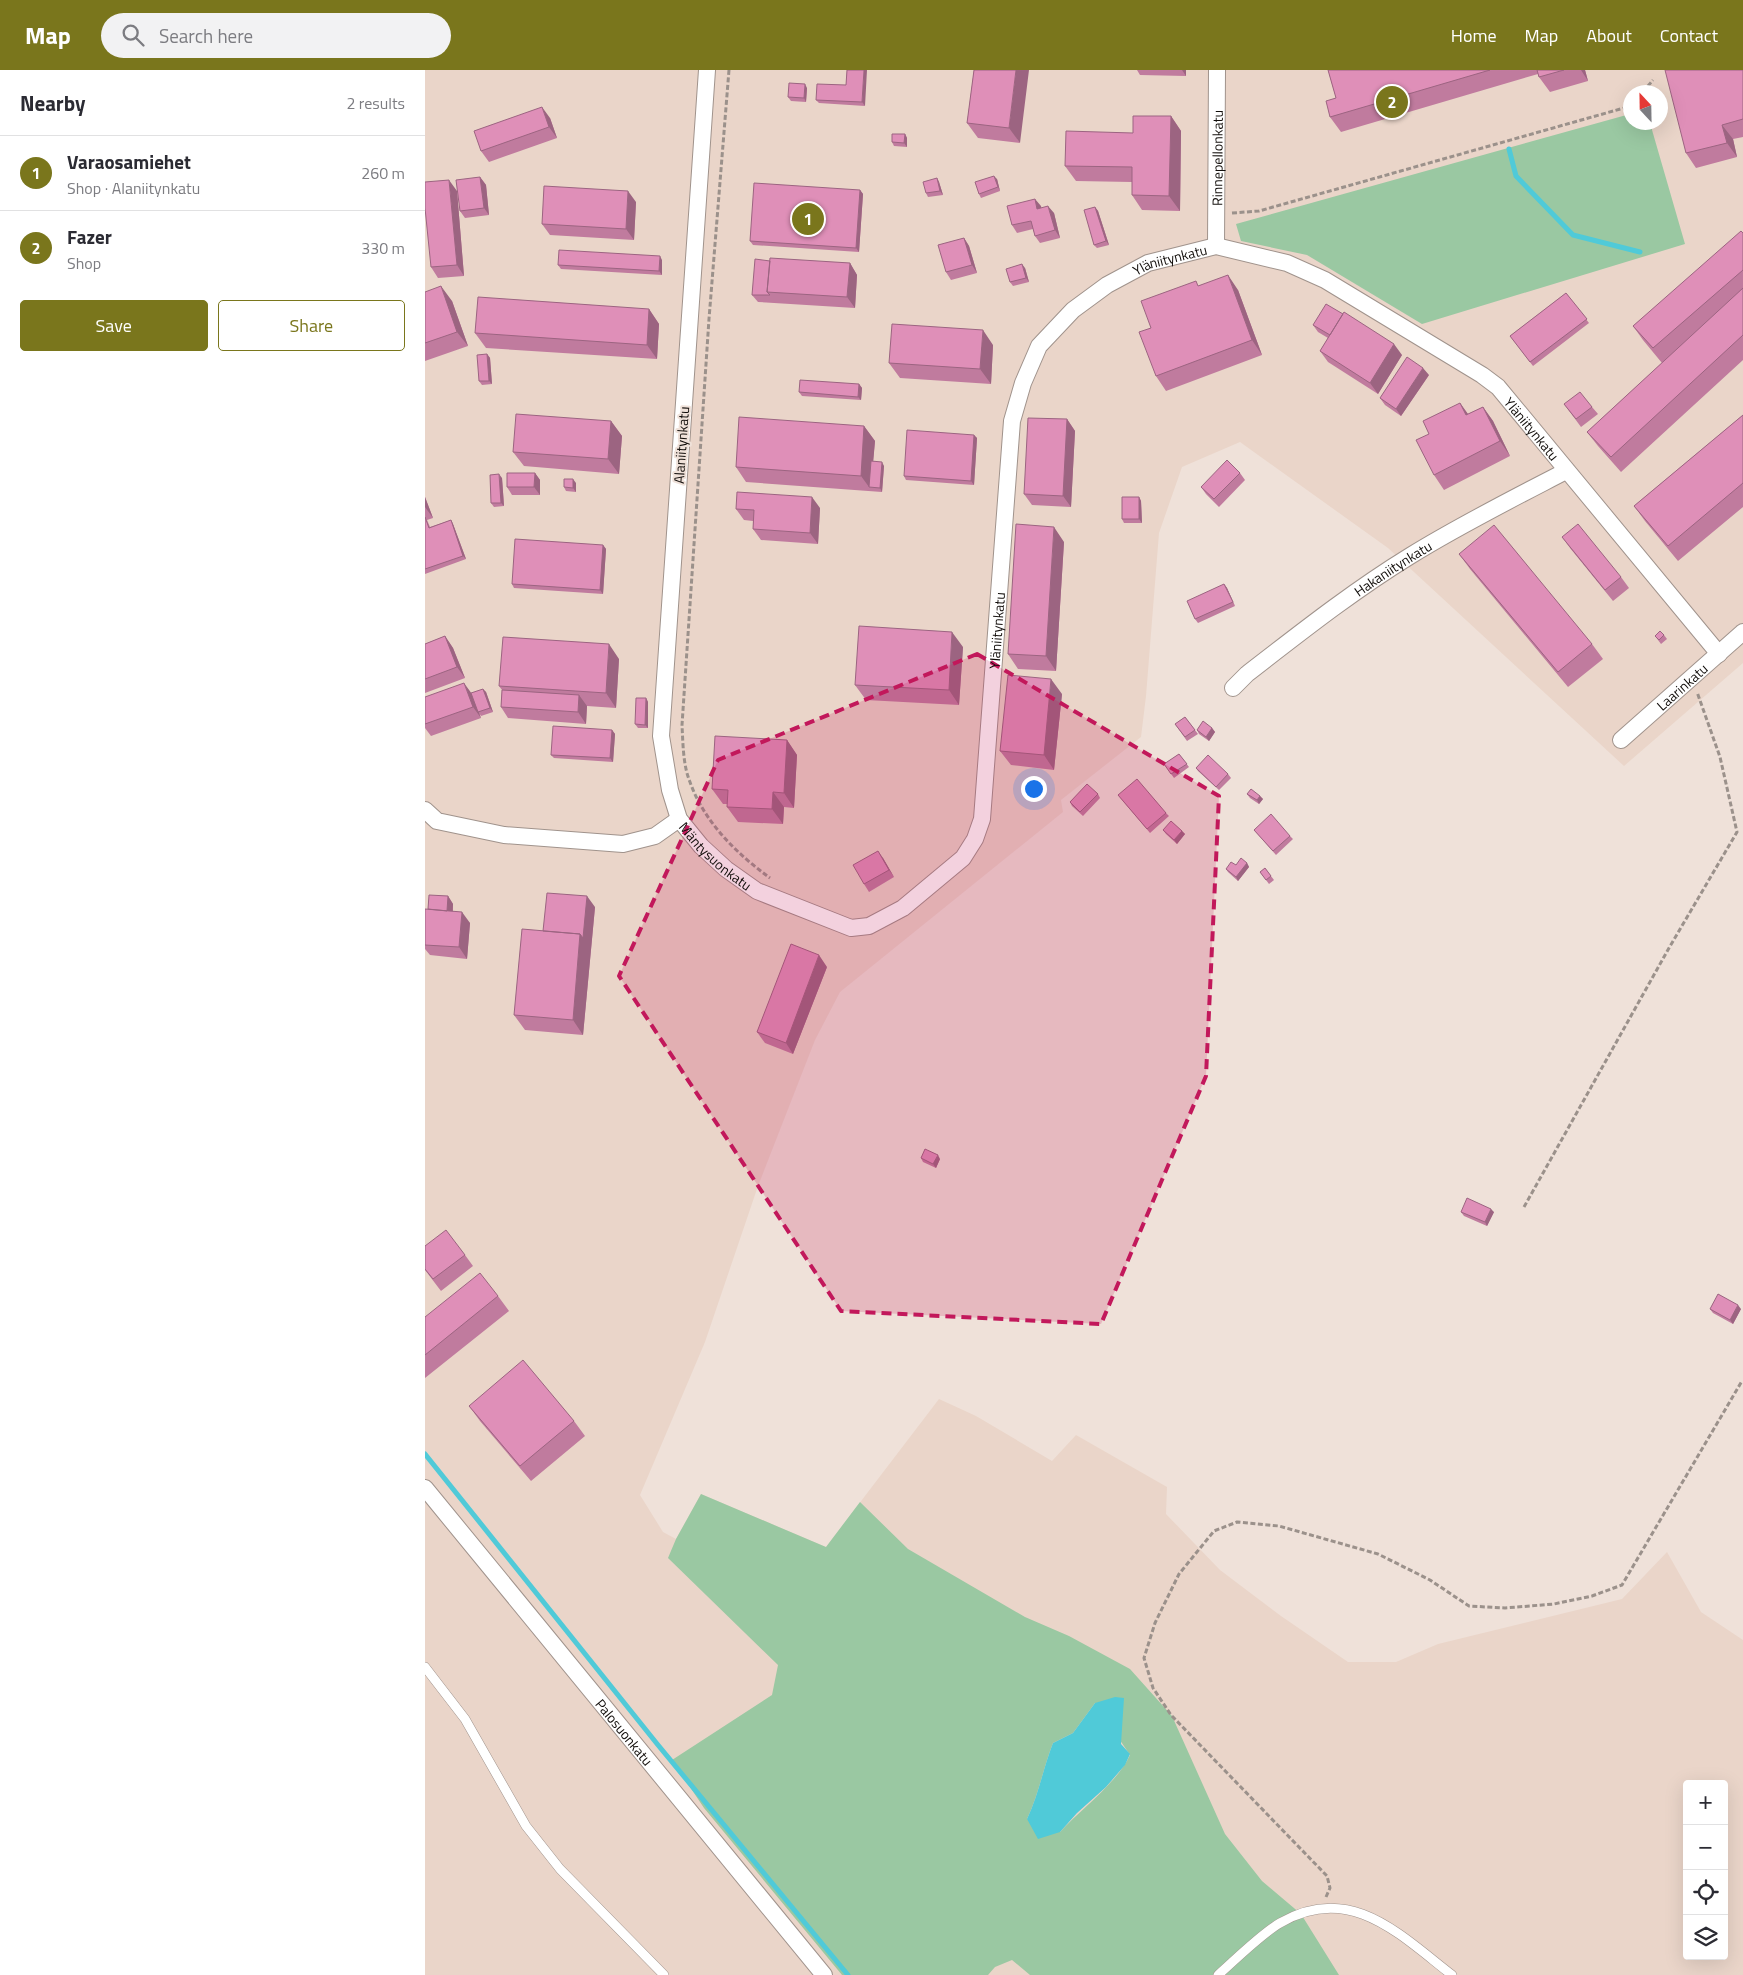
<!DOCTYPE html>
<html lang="en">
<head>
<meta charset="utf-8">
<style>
  :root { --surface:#fff; --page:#f2f2f3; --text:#2b2b33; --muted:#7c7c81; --line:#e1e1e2; --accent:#7a761c }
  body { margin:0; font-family:"Titillium Web",sans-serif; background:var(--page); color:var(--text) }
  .controls { position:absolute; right:15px; bottom:15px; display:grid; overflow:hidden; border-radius:5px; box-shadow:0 5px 20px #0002 }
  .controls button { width:45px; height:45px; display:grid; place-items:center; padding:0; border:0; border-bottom:1px solid var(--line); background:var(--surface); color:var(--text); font:25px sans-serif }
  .compass { position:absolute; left:1198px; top:15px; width:45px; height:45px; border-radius:50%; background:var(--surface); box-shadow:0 5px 20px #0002; rotate:338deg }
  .you { position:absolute; left:608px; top:718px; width:18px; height:18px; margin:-12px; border:4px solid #fff; border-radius:50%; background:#1a73e8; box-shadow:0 0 0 8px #1a73e833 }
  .badge { display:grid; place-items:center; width:32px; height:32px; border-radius:50%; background:var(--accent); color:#fff; font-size:16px; font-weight:700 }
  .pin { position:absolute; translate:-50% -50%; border:2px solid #fff; box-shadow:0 1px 5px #0006 }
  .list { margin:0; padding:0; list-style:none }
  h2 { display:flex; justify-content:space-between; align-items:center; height:65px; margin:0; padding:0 20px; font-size:21px }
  h2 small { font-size:16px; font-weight:400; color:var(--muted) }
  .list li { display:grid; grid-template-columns:32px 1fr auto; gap:15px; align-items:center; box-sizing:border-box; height:75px; padding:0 20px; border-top:1px solid var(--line) }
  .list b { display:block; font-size:19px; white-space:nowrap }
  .list p { margin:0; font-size:16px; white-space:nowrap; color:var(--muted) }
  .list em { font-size:16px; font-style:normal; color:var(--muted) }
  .actions { display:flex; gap:10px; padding:15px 20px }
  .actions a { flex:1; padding:11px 0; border:1px solid var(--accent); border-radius:5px; text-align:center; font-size:18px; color:var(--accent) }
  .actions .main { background:var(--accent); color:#fff }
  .icon { flex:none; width:28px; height:28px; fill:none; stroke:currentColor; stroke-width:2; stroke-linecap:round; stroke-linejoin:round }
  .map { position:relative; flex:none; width:1318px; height:1905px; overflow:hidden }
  header { display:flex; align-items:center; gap:30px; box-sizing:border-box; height:70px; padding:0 25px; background:var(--accent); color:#fff }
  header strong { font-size:24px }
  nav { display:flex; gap:28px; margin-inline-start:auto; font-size:18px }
  .search { width:350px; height:45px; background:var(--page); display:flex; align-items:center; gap:12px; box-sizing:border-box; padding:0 18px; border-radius:28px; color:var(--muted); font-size:19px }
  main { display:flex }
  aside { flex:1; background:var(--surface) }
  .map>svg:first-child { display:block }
  .built { fill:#ead5c9; fill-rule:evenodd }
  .green { fill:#9ac8a2; fill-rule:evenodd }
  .water { fill:#50cad8 }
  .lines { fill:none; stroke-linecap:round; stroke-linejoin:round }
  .stream { stroke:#50cad8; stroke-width:5 }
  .lane-casing { stroke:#a0938c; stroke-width:10 }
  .street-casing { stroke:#a0938c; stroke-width:18 }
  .path { stroke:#9b918b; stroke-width:3; stroke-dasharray:5 2.5; stroke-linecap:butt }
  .lane { stroke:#fff; stroke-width:9 }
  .street { stroke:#fff; stroke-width:16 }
  .wall { fill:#c07b9e }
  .shaded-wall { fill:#9c6481 }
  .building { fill:#df8fb8; stroke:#9c6481 }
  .marked { fill:#c2185b; fill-opacity:0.2; stroke:#c2185b; stroke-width:4; stroke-dasharray:10 6; stroke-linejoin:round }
  .labels { text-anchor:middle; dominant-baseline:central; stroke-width:4; stroke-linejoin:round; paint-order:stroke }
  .street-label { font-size:14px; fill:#110d0a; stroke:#efe1d9 }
</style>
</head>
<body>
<header>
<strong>Map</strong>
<div class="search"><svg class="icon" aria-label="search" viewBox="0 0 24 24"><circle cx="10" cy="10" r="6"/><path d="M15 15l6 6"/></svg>Search here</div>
<nav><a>Home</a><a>Map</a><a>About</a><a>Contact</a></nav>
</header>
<main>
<aside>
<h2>Nearby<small>2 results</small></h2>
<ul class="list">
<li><span class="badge">1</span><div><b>Varaosamiehet</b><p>Shop · Alaniitynkatu</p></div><em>260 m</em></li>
<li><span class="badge">2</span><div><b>Fazer</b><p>Shop</p></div><em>330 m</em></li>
</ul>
<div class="actions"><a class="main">Save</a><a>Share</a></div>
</aside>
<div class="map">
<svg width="1318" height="1905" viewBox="0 0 1318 1905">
  <rect width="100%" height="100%" fill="#efe1d9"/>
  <path class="built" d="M0,0H1318V593L1199,696L963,478L815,372L757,397L734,463L721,626L716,667L636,730L638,742L415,922L390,970L333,1116L280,1272L215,1425L238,1462L251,1469L276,1424L401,1477L514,1329L551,1346L627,1391L651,1365L742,1417L741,1444L795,1500L856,1546L923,1592H971L1013,1574L1197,1529L1242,1482L1276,1542L1318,1570V1905H0ZM1206,22H1236V52H1206ZM1262,1714H1299V1886H1262Z"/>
  <path class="green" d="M1205,44L1206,52L1225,53L1260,174L997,254L882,185L816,171L811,154Z
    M276,1424L401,1477L435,1432L483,1479L600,1547L644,1566L705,1599L747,1646L800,1764L837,1811L876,1844L914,1905H605L587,1890L570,1897L563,1905H417L279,1738L247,1690L347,1625L353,1595L243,1488L251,1469ZM670,1633L705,1685C693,1712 656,1739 635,1762L602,1749C614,1724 618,1698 628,1673L648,1663Z"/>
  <path class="water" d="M690,1627L699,1628L696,1674L705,1684L700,1695L681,1717L652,1743L635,1762L613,1769L602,1749C614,1724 618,1698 628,1673L648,1663L670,1633Z"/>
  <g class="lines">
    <path class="stream" d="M1084,79L1091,106L1148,165L1215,182
      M0,1384L233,1675L423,1905"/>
    <g class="lane-casing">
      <path id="lane" d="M0,1597L40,1649L101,1756L135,1799L239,1905
        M793,1905C810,1890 836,1864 855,1853C925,1812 974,1864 1027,1905"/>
    </g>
    <g class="street-casing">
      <g id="street">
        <path id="s1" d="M282,0L236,666L245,720L254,749L276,776L301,799L332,821L426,858L444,856L478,838L538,788L550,769L557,749L587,351L598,313L614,276L648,240L682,215L723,193L791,176L862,193L900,210L1057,305L1073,317L1294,584"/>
        <path id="s2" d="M791,176L792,0"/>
        <path id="s3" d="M808,618L822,604C875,563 928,521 985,486C1035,455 1089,428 1141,401"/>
        <path id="s4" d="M1196,670L1318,562"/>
        <path d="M0,740L12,751L79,765L198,774L230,766L254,749"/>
        <path id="s5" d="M0,1418L399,1905"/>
      </g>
    </g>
    <path class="path" d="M304,0L284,249L257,655C258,674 258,695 265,712C279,752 312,784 345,808
      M1218,22L1228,10
      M807,143L834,141L1206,36
      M1099,1137L1244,878L1312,762L1295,687L1272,622
      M901,1827L905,1818L902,1806L746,1645L728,1618L719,1588L730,1553L754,1504L789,1461L812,1452L854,1456L953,1484L1005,1510L1044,1536L1080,1538L1129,1534L1167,1526L1197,1515L1317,1311"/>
    <use href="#lane" class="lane"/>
    <use href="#street" class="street"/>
  </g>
  <path class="wall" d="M422,0L440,36L394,33L391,30L421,15Z
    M549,0L595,73L553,68L542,53Z
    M712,0H761V6L715,5Z
    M903,0H1160L1163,11L1125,22L1114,7L1113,4L916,62L905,47L911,28Z
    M1318,0V67L1308,69L1312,87L1271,98L1261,83Z
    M382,18L381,32L366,31L363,27Z
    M746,46L756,61L755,141L717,140L707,125V112L651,111L640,96L708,63Z
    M125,48L132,68L64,92L56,81Z
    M480,64L482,68V77L469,76L467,72Z
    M55,107L61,115L64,145L40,148L35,141Z
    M512,108L514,112L518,125L503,127L501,123Z
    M572,109L575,121L556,128L554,124Z
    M435,120L438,124L434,182L328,175L325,171Z
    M32,121L39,206L13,208L6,197Z
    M610,129L616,138L629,143L635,168L615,173L610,166L608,159L592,163L587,155Z
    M211,132L209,170L125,165L117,154Z
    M670,137L673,141L684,175L672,178L669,175Z
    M1318,163V290L1196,402L1173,376L1162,362L1237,293L1218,270L1208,256Z
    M539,168L544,176L552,203L526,210L521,202Z
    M237,190V205L136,199L133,195Z
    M345,191L425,193L432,205L430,238L333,232L327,225Z
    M600,198L604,212L588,216L585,212Z
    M775,215L813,220L837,285L741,321L731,306L726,258Z
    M0,222L27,231L43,276L0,291Z
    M1141,223L1164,253L1108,296L1085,266Z
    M224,239L234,254L232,289L61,278L50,263Z
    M888,255L977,285L953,324L903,292L895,281L903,268L893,262Z
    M568,275L566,314L475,308L464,293Z
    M62,284L65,288L67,314L57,315L54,311Z
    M1004,305L976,346L960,335L955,328Z
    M434,314L437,318L436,330L377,326L374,322Z
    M1035,333L1043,344L1058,337L1068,351L1085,386L1019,420L1009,405L1004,364Z
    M1139,334L1167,337L1173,344L1156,357Z
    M1318,345V437L1253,491L1220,451L1209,436Z
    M642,349L650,361L646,437L607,435L599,424Z
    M186,351L197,366L194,404L99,396L88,382Z
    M439,356L450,371L448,391L459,396L457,422L321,412L311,397Z
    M549,365L552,368L549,415L481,410L479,406Z
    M110,403L115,410V425H87L82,417Z
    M815,403L820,410L794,437L781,424L776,417Z
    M77,408L79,436L69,437L66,433Z
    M151,413V422L141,421L139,417Z
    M0,427L8,448L2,450L5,457L26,450L28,454L41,489L0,504Z
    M714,427L716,431L717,453H699L697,449Z
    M395,438L393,474L336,470L328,459V451L319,450L311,439Z
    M1137,467L1196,507L1204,518L1188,531L1145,478Z
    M639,472L631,601L593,599L583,584Z
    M178,475L181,479L178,524L89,518L87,514Z
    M1034,484L1167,574L1178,589L1143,617L1045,499Z
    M799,514L802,518L810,536L773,553L770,549Z
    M1239,565L1242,569L1236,574L1230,566Z
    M20,566L28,578L40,608L0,623V574Z
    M538,577L534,635L441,630L430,615Z
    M194,589L191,638L162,636L161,654L83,648L76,637L77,620L74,616Z
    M58,619L61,622L68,642L56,646L54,643L56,648L6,666L0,658V627L47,624Z
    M637,624L629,700L586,695L575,681Z
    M221,628L223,632V658H213L210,654Z
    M760,647L773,664L762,671L750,654Z
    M787,658L790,662L784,671L774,664L772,660Z
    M187,660L190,664L188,692L129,688L126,685Z
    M362,670L372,685L369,738L359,737L358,754L313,752L302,737L303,734H298L287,719Z
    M754,684L764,697L749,708L739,694Z
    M771,698L803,704L806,708L794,720L773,701Z
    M673,724L675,728L658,746L647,736L645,732Z
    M822,724L835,726L838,729L834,734L825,728Z
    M693,725L741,743L744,746L725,763Z
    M738,760L757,761L760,764L752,774L741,764Z
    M829,760L865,766L868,769L851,785Z
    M458,788L469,807L444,822L439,814Z
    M822,793L824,797L813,811L803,802L801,799L811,795Z
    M840,798L849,810L844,814L835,802Z
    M23,826L28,834V841L45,853L42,889L5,885L0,879V843L3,839Z
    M170,837L158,965L100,960L89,945L118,861Z
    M402,897L368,984L340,973L332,962Z
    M496,1088L515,1089L511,1098L498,1092Z
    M1036,1142H1069L1062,1156L1039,1146Z
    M0,1176L40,1185L48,1196L16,1221L0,1200Z
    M73,1226L84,1241L0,1308V1247Z
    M1285,1239H1316L1308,1254L1288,1243Z
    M44,1336L149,1351L160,1366L106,1411L55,1351Z"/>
  <path class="shaded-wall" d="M439,0H442L440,36L437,32Z
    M591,0H604L595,73L584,58Z
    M757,0H761V6Z
    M1156,0H1160L1163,11Z
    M380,14L382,18L381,32L379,28Z
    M117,37L125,48L132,68L124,57Z
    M746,46L756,61L755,141L744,126Z
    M1297,55L1308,69L1312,87L1302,73Z
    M480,64L482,68V77L479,73Z
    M569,106L572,109L575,121L573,117Z
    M55,107L61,115L64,145L59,138Z
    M512,108L514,112L518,125L515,121Z
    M24,110L32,121L39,206L32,195Z
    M435,120L438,124L434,182L431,178Z
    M203,121L211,132L209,170L201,159Z
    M610,129L616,136L618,146L612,139Z
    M623,136L629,143L635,168L630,160Z
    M670,137L673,141L684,175L681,171Z
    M539,168L544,176L552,203L547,195Z
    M235,186L237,190V205L234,201Z
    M425,193L432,205L430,238L422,227Z
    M597,194L600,198L604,212L601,208Z
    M803,205L813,220L837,285L827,270Z
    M16,216L27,231L43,276L32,262Z
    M224,239L234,254L232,289L222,275Z
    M558,260L568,275L566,314L555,299Z
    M969,274L977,285L953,324L945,313Z
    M62,284L65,288L67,314L64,311Z
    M998,298L1004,305L976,346L971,339Z
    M434,314L437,318L436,330L433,327Z
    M1035,333L1045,347L1041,345Z
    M1058,337L1068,351L1085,386L1075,371Z
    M642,349L650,361L646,437L638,426Z
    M186,351L197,366L194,404L183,389Z
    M439,356L450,371L446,417H444L436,406Z
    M549,365L552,368L549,415L546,411Z
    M457,392L459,396L457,422L455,418Z
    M110,403L115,410V425L109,417Z
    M74,404L77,408L79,436L76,433Z
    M148,409L151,413V422L148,418Z
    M0,427L8,448L0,437Z
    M387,427L395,438L393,474L385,463Z
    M714,427L716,431L717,453L714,449Z
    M26,450L28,454L41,489L38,486Z
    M629,457L639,472L631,601L621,586Z
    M178,475L181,479L178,524L175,520Z
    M799,514L802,518L810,536Z
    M527,562L538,577L534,635L524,620Z
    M20,566L28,578L40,608L32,597Z
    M184,574L194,589L191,638L181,623Z
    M626,609L637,624L629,700L619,685Z
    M39,613L47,624L56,648L48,637Z
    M58,619L61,622L68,642L65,638Z
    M154,625L162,636L161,654L153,642Z
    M221,628L223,632V658L220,655Z
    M787,658L790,662L784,671L781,667Z
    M187,660L190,664L188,692L185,688Z
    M362,670L372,685L369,738L359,723Z
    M348,722L359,737L358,754L347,739Z
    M835,726L838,729L834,734L832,730Z
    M757,761L760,764L752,774L749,770Z
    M453,781L458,788L469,807L464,800Z
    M822,793L824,797L813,811L811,807Z
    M23,826L28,834L27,852L21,844Z
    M162,826L170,837L158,965L148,950L155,864Z
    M37,842L45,853L42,889L34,877Z
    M394,885L402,897L368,984L361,973Z
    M513,1085L515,1089L511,1098L508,1094Z
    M1066,1139L1069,1142L1062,1156L1060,1152Z
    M1313,1235L1316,1239L1308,1254L1305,1250Z"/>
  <path class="building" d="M422,0H439L437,32L391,30L392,14L421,15Z
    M549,0H591L584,58L542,53Z
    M903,0H1065L905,47L901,31L911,28Z
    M1112,0H1139L1114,7Z
    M1240,0H1318V49L1297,55L1302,73L1261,83Z
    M364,13L380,14L379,28L363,27Z
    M117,37L124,57L56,81L49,61Z
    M708,46H746L744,126L707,125V97L640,96L641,61L708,63Z
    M467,64H480L479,73L467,72Z
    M569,106L573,117L554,124L550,112Z
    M55,107L59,138L35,141L31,110Z
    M512,108L515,121L501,123L498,112Z
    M24,110L32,195L6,197L0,138V112Z
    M329,113L435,120L431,178L325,171Z
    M119,116L203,121L201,159L117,154Z
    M610,129L612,139L623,136L630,160L610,166L606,151L587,155L582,136Z
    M670,137L681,171L669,175L659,140Z
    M1316,161L1318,163V200L1228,278L1208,256Z
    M539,168L547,195L521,202L513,175Z
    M134,180L235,186L234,201L133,195Z
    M345,188L425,193L422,227L342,222Z
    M330,189L345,191L342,222L345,225H327Z
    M597,194L601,208L585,212L581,199Z
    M803,205L827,270L731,306L714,262L726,258L716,231L771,211L773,216Z
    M16,216L32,262L0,273V222Z
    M1318,218V265L1186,387L1162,362Z
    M1141,223L1162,249L1105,292L1085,266Z
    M53,227L224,239L222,275L50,263Z
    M901,234L918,244L905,265L888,255Z
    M919,242L969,274L945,313L895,281Z
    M467,254L558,260L555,299L464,293Z
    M62,284L64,311H54L52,285Z
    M982,287L998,298L971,339L955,328Z
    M375,310L434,314L433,327L374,322Z
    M1155,322L1167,337L1151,349L1139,334Z
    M1035,333L1041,345L1058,337L1075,371L1009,405L991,370L1004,364L998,351Z
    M91,344L186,351L183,389L88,382Z
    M1318,345V413L1243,476L1209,436Z
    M314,347L439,356L436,406L311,397Z
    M603,348L642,349L638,426L599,424Z
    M482,360L549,365L546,411L479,406Z
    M802,390L815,403L789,429L776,417Z
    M446,391L457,392L455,418L444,417Z
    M82,403H110L109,417H82Z
    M74,404L76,433H66L65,405Z
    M139,409H148V418L139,417Z
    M312,422L387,427L385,463L328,459L329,440L311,439Z
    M697,427H714V449H697Z
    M0,447L4,458L26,450L38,486L0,499Z
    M591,454L629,457L621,586L583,584Z
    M1153,454L1196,507L1180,520L1137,467Z
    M1069,455L1167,574L1133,602L1034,484Z
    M90,469L178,475L175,520L87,514Z
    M799,514L808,532L770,549L762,531Z
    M434,556L527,562L524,620L430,615Z
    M1235,561L1239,565L1234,570L1230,566Z
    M20,566L32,597L0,609V574Z
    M78,567L184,574L181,623L74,616Z
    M583,605L626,609L619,685L575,681Z
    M39,613L48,637L0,654V627Z
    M58,619L65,638L53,642L46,623Z
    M77,620L154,625L153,642L76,637Z
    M211,628H221L220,655L210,654Z
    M760,647L770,660L760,667L750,654Z
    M778,651L787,658L781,667L772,660Z
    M128,656L187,660L185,688L126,685Z
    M290,666L362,670L359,723L348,722L347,739L302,737L303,720L287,719Z
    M754,684L762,694L746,704L739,694Z
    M783,685L803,704L791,717L771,698Z
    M712,709L741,743L722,759L693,725Z
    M662,714L673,724L655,742L645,732Z
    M826,719L835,726L832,730L822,724Z
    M846,744L865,766L848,781L829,760Z
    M746,751L757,761L749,770L738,760Z
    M453,781L464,800L439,814L428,795Z
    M816,788L822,793L811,807L801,799L806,792L811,795Z
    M840,798L846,806L841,810L835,802Z
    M122,823L162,826L158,868L155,864L118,861Z
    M4,825L23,826L22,841L3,839Z
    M0,839L37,842L34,877L0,875Z
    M97,859L155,864L148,950L89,945Z
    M366,874L394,885L361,973L332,962Z
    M500,1079L513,1085L508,1094L496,1088Z
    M1042,1128L1066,1139L1060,1152L1036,1142Z
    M21,1160L40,1185L8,1209L0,1199V1176Z
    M55,1203L73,1226L0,1285V1247Z
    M1293,1224L1313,1235L1305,1250L1285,1239Z
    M98,1290L149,1351L95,1396L44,1336Z"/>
  <path class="marked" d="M552,584L794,726L781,1006L676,1254L416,1241L194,906L293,690Z"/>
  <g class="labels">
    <g class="street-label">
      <text stroke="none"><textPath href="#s2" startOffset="88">Rinnepellonkatu</textPath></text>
      <text stroke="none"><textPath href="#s1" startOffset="1778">Yläniitynkatu</textPath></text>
      <text stroke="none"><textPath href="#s1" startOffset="2198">Yläniitynkatu</textPath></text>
      <text transform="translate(256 375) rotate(-86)">Alaniitynkatu</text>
      <text stroke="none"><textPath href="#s3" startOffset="200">Hakaniitynkatu</textPath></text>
      <text stroke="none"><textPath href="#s1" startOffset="1328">Yläniitynkatu</textPath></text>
      <text stroke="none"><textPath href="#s4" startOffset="81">Laarinkatu</textPath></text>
      <text stroke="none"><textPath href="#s1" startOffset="805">Mäntysuonkatu</textPath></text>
      <text stroke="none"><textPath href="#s5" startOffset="315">Palosuonkatu</textPath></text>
    </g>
  </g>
</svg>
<div class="controls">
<button>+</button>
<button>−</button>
<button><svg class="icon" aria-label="locate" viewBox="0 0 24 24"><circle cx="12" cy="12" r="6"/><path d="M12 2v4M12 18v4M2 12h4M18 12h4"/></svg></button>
<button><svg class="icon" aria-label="layers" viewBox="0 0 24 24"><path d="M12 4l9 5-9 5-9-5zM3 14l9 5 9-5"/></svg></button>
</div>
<svg class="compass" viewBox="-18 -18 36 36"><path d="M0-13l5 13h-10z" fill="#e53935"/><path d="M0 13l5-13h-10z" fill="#7c7c81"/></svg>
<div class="you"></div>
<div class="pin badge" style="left:383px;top:149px">1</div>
<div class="pin badge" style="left:967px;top:32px">2</div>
</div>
</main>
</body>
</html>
